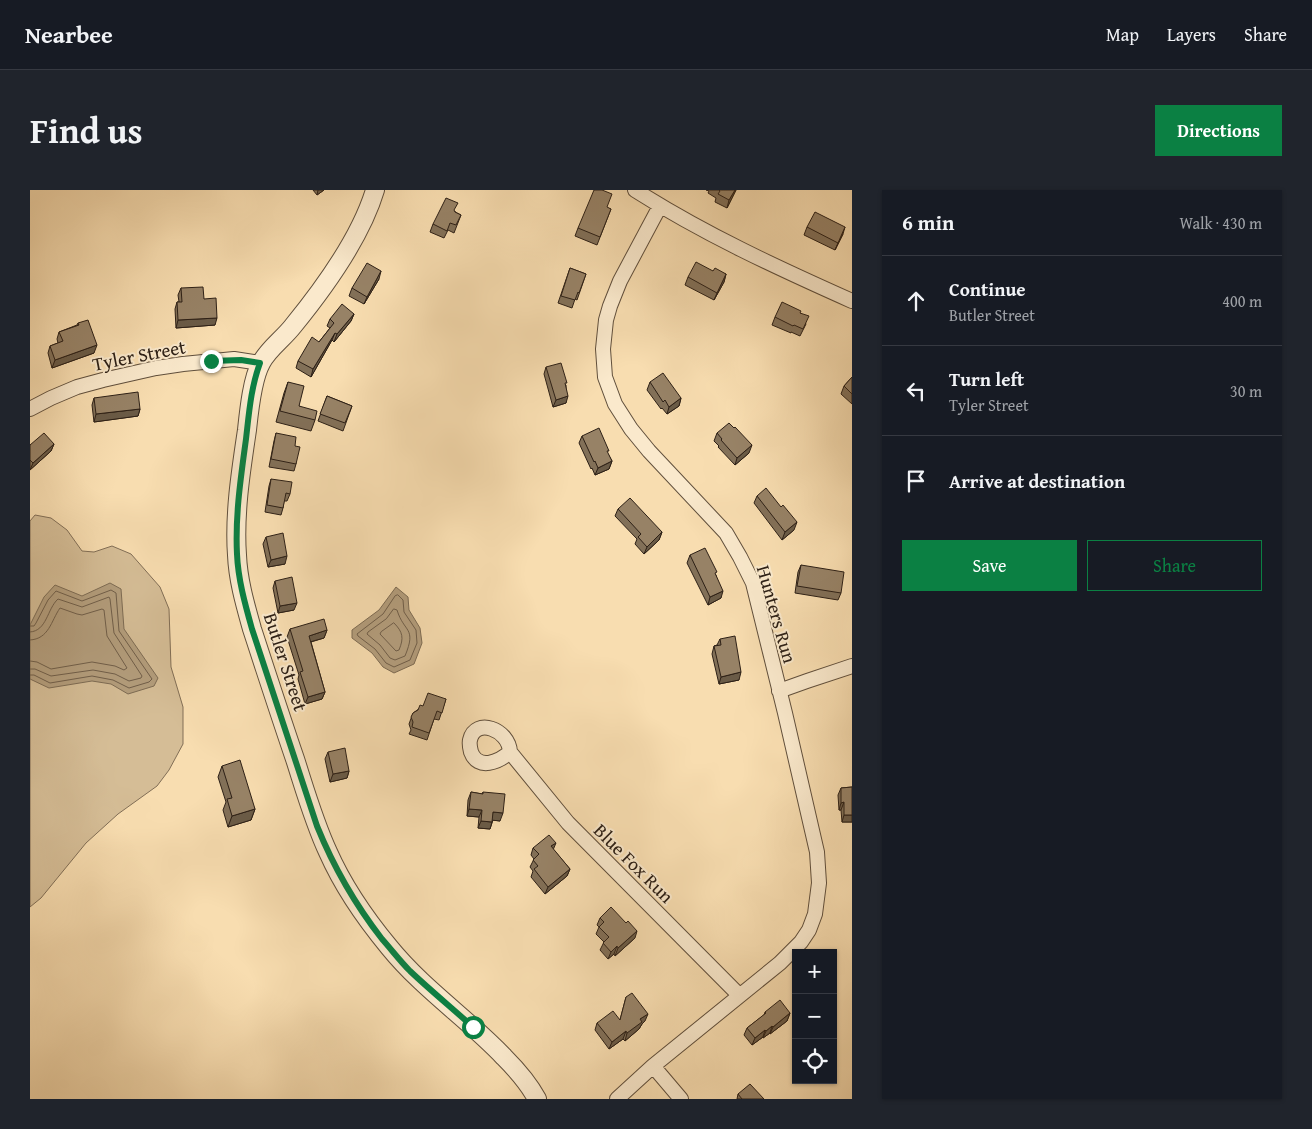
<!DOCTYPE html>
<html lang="en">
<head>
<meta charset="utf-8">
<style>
  :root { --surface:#171b24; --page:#20242c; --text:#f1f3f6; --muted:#9ea1a6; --line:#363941; --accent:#0b8043 }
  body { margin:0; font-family:"Gentium Book Plus",serif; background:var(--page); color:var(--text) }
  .controls { position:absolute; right:15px; bottom:15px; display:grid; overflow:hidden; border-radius:0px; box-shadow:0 1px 4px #0004 }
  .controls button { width:45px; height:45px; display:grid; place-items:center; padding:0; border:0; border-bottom:1px solid var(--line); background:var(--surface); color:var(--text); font:25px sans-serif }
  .stop { position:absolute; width:15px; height:15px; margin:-11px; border:4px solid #0b8043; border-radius:50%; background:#fff }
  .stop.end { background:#0b8043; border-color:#fff; box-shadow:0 1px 5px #0008 }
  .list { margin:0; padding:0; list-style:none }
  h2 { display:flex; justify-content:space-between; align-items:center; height:65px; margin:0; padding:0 20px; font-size:21px }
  h2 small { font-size:16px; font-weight:400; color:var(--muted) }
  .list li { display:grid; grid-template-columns:32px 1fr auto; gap:15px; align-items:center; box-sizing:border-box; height:90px; padding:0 20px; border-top:1px solid var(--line) }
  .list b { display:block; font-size:19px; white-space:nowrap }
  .list p { margin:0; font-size:16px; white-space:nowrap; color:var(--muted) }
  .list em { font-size:16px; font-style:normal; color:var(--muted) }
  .actions { display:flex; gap:10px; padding:15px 20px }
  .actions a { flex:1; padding:11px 0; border:1px solid var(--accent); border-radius:0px; text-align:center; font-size:18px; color:var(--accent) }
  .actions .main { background:var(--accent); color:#fff }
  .icon { flex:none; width:28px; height:28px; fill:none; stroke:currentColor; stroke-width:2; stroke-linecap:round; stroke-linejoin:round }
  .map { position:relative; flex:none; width:822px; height:909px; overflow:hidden; border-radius:0px }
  header { display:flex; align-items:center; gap:30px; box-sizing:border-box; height:70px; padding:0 25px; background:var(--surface); border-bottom:1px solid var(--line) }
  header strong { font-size:24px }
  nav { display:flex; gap:28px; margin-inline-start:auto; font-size:18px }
  .intro { display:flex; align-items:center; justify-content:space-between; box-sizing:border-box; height:120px; padding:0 30px }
  h1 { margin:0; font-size:35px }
  .button { padding:12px 22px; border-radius:0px; background:var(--accent); color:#fff; font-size:18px; font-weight:700 }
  main { display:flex; gap:30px; padding:0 30px }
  aside { flex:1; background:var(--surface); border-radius:0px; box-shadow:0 1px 4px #0004 }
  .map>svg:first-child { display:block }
  .green { fill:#d5bd96; stroke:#816e56 }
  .water { fill:#b39d7c; stroke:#7d6b53 }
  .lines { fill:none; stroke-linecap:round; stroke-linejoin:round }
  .shore { stroke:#705e49; stroke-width:1 }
  .minor-casing { stroke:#604f3c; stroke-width:16 }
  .tertiary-casing { stroke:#604f3c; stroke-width:20 }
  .minor { stroke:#fae9cc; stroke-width:14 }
  .tertiary { stroke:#fae9cc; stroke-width:18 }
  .wall { fill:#827058; stroke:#2d2016 }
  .shaded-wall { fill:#6a5b47; stroke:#2d2016 }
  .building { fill:#978266; stroke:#2d2016 }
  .route { stroke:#0b8043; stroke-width:6 }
  .labels { text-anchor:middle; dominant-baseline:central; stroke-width:4; stroke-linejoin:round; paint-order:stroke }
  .street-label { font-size:19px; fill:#2d2016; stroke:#fae9cc }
</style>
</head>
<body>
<header>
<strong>Nearbee</strong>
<nav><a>Map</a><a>Layers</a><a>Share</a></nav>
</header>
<div class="intro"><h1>Find us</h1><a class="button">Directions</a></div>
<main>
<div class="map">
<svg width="822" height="909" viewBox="0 0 822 909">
  <rect width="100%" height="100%" fill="#f8ddb0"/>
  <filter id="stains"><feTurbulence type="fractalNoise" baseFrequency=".004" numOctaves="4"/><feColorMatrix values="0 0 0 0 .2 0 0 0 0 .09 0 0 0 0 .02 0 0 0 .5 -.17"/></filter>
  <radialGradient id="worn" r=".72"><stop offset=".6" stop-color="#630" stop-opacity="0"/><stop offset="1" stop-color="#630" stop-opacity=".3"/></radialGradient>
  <path class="green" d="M5,325L21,328L37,340L52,361L64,362L82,356L101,364L130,397L139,419L141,477L153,517V554L139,580L127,596L88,624L56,653L11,708L0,717V331Z"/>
  <path class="water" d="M80,393L91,399L94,439L128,488L124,496L98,504L81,494L62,491L19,498L0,489V435L14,407L25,395L52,406Z
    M366,397L378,407L379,420L390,438L392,453L384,474L364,483L353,477L342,463L322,448V440L349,420Z"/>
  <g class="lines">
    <path class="shore" d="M368,405L373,410L374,422L386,440L387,453L380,470L364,477L356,473L345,459L328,446L327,444L353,424L365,406Z
      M364,419L367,420C374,443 387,437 375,466L365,470L360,468L350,455L337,444L338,442L356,429Z
      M364,433C373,442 374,448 369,460L366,461L350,444L351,442Z
      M0,436H4L6,433L18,410L26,401L52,411L81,400L86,403L89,441L122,489L119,492L99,498L83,490L62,486L20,493L4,485H0
      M0,442C17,441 17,419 28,409L52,417L79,407L80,409L84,443L112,486L111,488L99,491L85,484L63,480L21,486L5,479H0
      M0,450C19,449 21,431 30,418L47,424L52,425L72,419L74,420L77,446L97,478L94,480L85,476L62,472L21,479L7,472L0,471"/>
    <g class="minor-casing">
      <path id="minor" d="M605,0C674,44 748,78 822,111
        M0,219L21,208L47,197L73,190L126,178L153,174L204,169L230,173
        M749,501L777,491L822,476
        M480,562C469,572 448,581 441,562C440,558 439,554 440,550C445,527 479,539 480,562L538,633L709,805
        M623,876L651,909
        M587,909L623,876L750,773L771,752L779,740L785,724L789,693L787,662L755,523L723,393L710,367L696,343L619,261L601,239L585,214L575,187L573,159L576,130L580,116L590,91L630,16"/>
    </g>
    <g class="tertiary-casing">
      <path id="tertiary" d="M345,0C331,47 294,98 263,136C253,149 238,159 231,173C222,189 219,221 217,240C211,280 204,324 207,365C208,390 215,414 222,439C236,482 250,525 265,569C275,600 284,632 298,662C313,696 335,728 359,757C393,799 438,829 474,867C487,880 499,894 507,909"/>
    </g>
    <use href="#minor" class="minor"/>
    <use href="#tertiary" class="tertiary"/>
  </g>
  <path class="wall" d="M283,0H294L287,5Z
    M676,0H706L697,18L685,12L686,8L678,3L679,1Z
    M577,18L581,19L567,55L545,46L548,38Z
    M425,21V22L431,25L424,43L418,40L414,48L400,42L403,34Z
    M777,37L813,44L805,60L774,45Z
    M540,78L556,84L547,110L545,109L542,118L528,113Z
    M683,81L696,84L694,92L684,110L655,95L658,87Z
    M349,89L334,114L319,106L322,98Z
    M151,98L174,109L185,135L146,138L145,119L147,112H149L148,105Z
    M770,123L776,134L770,146L761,142V143L742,135L745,127Z
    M324,124L321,131L304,152L302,150L281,187L266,178L268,171L289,152L300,138L297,136L300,129Z
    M48,133L64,163L22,178L18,163L20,156L28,153L27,149L29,142L47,135Z
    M516,177L536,195V213L523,217L514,184Z
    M822,187V214L811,204L814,196Z
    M258,192L269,216L285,230L281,241L246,232L254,203Z
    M620,192L651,208L649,216L637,224L632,218L631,219L617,200Z
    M297,206L322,216L313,241L288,231Z
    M64,208L110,219L108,226L64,232L62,215Z
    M246,243L265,256L266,274L264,281L239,277L244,251Z
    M687,243L719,263L705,275L688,257L689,256L684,251Z
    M552,246L578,264L582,271L579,279L565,285L562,278L561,279L549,253Z
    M24,254L21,261L0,280V255Z
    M241,289L260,304L257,311H254L253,318L251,325L235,322L239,296Z
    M727,306L764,340L752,350L724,313Z
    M588,319L632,342L629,350L614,364L605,354L607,349L585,326Z
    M236,347L255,374L238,377L233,354Z
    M660,365L686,385L691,408L678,415L657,373Z
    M771,375L811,403L808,410L765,403L768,382Z
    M245,391L264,420L248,423L243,398Z
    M260,439L297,440L294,448L281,452L295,502L292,509L275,514L268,489L269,485L257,447Z
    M690,449L709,490L689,494L682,464L684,456L687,455Z
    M416,509L409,530L404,529L397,550L379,544L381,540L379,534L383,523L393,516Z
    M298,562L319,581L317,588L300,592L295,569Z
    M192,576L225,619L221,630L198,637L193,620L196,612L188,587Z
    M822,597V632H812L811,620H809L808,605L811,598Z
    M441,602L452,604L453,602L470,631L463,630L460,639L448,638L449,627L437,626L438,610Z
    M503,658L523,659L540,679L537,686L515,704L501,687L503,681L500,677L504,669L501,665Z
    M570,728L605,748L585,766L584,764L578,769L570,760L574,752L566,744L569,737L567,735Z
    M596,807L615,831L612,834L609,839L595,851L593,849L579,859L565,840L567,833L590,830Z
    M735,822L760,823L757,831L740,844V843L733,848V847L722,855L714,845L717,838L734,825Z
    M708,904L734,909H707Z"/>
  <path class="shaded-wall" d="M288,0H294L287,5Z
    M705,0H706L697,18L699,10Z
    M815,37L813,44L805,60L808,53Z
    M351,81L349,89L334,114L337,107Z
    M696,84L694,92L684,110L687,103Z
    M324,124L321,131L304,152L307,144Z
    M187,128L185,135L146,138L148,130Z
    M305,143L302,150L281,187L283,179Z
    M67,155L64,163L22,178L25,170Z
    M538,206L536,213L523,217L526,210Z
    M651,208L649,216L637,224L639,217Z
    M110,219L108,226L64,232L66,224Z
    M24,254L21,261L0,280L3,273Z
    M722,255L719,263L705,275L707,268Z
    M582,271L579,279L565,285L568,278Z
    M767,332L764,340L752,350L755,342Z
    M632,342L629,350L614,364L617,357Z
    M257,366L255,374L238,377L241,370Z
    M693,401L691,408L678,415L680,407Z
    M267,413L264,420L248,423L250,416Z
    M297,440L294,448L276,453L279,446Z
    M711,482L709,490L689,494L691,487Z
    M295,502L292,509L275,514L278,507Z
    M319,581L317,588L300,592L303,584Z
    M814,612L811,620H809L811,613Z
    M225,619L221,630L198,637L202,626Z
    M439,619L452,620L449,627L437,626Z
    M463,622L473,623L470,631L461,630Z
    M814,625H822V632H812Z
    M451,631L462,632L460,639L448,638Z
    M526,653L523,660L521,656Z
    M540,679L537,686L515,704L518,697Z
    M607,741L605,748L585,766L588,758Z
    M587,756L584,764L578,769L581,762Z
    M760,823L757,831L740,844L743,837Z
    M618,824L615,831L612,834L609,839L595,851L597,843L610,829Z
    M742,836L740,843L733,848L736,841Z
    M735,840L733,847L722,855L725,848Z
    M596,841L593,849L579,859L582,852Z"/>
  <path class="building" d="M564,0H572L582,4L577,17L581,19L570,47L548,38Z
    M689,0H705L699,10L688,4L690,1Z
    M416,8L428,13L424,20L425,22L431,25L426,35L420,33L417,41L403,34Z
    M785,22L815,37L808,53L777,37Z
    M666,72L683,81L685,78L696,84L687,103L658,87Z
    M337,73L351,81L337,107L322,98Z
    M540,78L556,84L549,103L548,102L545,110L531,106Z
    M173,97L174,109L186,108L187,128L148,130L147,112H152L151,98Z
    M752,112L771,121L770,123L779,126L773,139L764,135L763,136L745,127Z
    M312,114L324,124L307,144L305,143L283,179L268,171L282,147L289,152L304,133L300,129Z
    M58,130L67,155L25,170L20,156L33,151L29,142L49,135L48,133Z
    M531,173L537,193H535L538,206L526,210L516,177Z
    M633,183L651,208L639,217L635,210L633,212L620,192Z
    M822,187V204L814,196Z
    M258,192L274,196L269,216L287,221L285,230L250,221Z
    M108,202L110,219L66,224L64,208Z
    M297,206L322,216L315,233L290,224Z
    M699,233L704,238L705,237L722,255L707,268L691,250L692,249L687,243Z
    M569,238L579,261H577L582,271L568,278L565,271L564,272L552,246Z
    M14,243L24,254L3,273L0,270V255Z
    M246,243L266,247L265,256L270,257L266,274L241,269Z
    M241,289L262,292L260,304L256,303L253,318L237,315Z
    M736,298L751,317L753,315L767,332L755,342L727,306Z
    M600,308L632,342L617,357L608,347L611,344L588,319Z
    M253,343L257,366L241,370L236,347Z
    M675,358L687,382L685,383L693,401L680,407L660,365Z
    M771,375L814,382L811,403L767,396Z
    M262,387L267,413L250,416L245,391Z
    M294,429L297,440L279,446L295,502L278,507L270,482L273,481L260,439Z
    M705,446L711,482L691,487L684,456L691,455L690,449Z
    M398,503L416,509L412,523L407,521L399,543L382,537L383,532L381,527L383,523L388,520L390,515L393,516Z
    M315,558L319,581L303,584L298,562Z
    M210,570L225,619L202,626L197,609L202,608L192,576Z
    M822,597V625H814V612L811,613V598Z
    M441,602L453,604V602L475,604L473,623L463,622L462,632L451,631L452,620L439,619Z
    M519,645L526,653L521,656L540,679L518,697L504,679L508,676L503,670L509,664L503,658Z
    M581,717L596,733L598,731L607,741L588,758L587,756L581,762L573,753L579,747L569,737L574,732L570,728Z
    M602,803L618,824L610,829L612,832L597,843L596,841L582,852L567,833L583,821L590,830L596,807Z
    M750,810L760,823L743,837L742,836L736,841L735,840L725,848L717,838L736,823L735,822Z
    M720,894L734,909H712L708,904Z"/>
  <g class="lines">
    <path class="route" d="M181,171L211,170L230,173C221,197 219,223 216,249C211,286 205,325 207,364C208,389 215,414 222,439L287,636C304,678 324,713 352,749C361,759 370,771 380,781C400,800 422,818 443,837"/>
  </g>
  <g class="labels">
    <g class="street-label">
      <text transform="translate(109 165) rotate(-11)">Tyler Street</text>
      <text transform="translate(747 424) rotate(74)">Hunters Run</text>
      <text transform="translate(256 472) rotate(72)">Butler Street</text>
      <text transform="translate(604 673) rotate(45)">Blue Fox Run</text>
    </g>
  </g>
  <rect width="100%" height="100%" filter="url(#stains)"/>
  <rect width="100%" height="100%" fill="url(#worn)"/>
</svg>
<div class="controls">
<button>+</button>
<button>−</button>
<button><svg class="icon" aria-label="locate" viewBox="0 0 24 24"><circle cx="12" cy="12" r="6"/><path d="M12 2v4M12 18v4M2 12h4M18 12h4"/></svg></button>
</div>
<div class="stop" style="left:443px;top:837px"></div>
<div class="stop end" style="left:181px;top:171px"></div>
</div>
<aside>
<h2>6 min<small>Walk · 430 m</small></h2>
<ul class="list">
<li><svg class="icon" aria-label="ahead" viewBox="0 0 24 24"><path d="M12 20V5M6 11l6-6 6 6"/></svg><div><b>Continue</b><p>Butler Street</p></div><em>400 m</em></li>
<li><svg class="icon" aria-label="left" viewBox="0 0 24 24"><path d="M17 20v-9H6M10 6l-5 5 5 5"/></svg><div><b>Turn left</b><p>Tyler Street</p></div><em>30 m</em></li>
<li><svg class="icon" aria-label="arrive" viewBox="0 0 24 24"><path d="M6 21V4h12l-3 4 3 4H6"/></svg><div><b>Arrive at destination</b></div></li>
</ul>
<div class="actions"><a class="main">Save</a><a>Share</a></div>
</aside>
</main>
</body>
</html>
